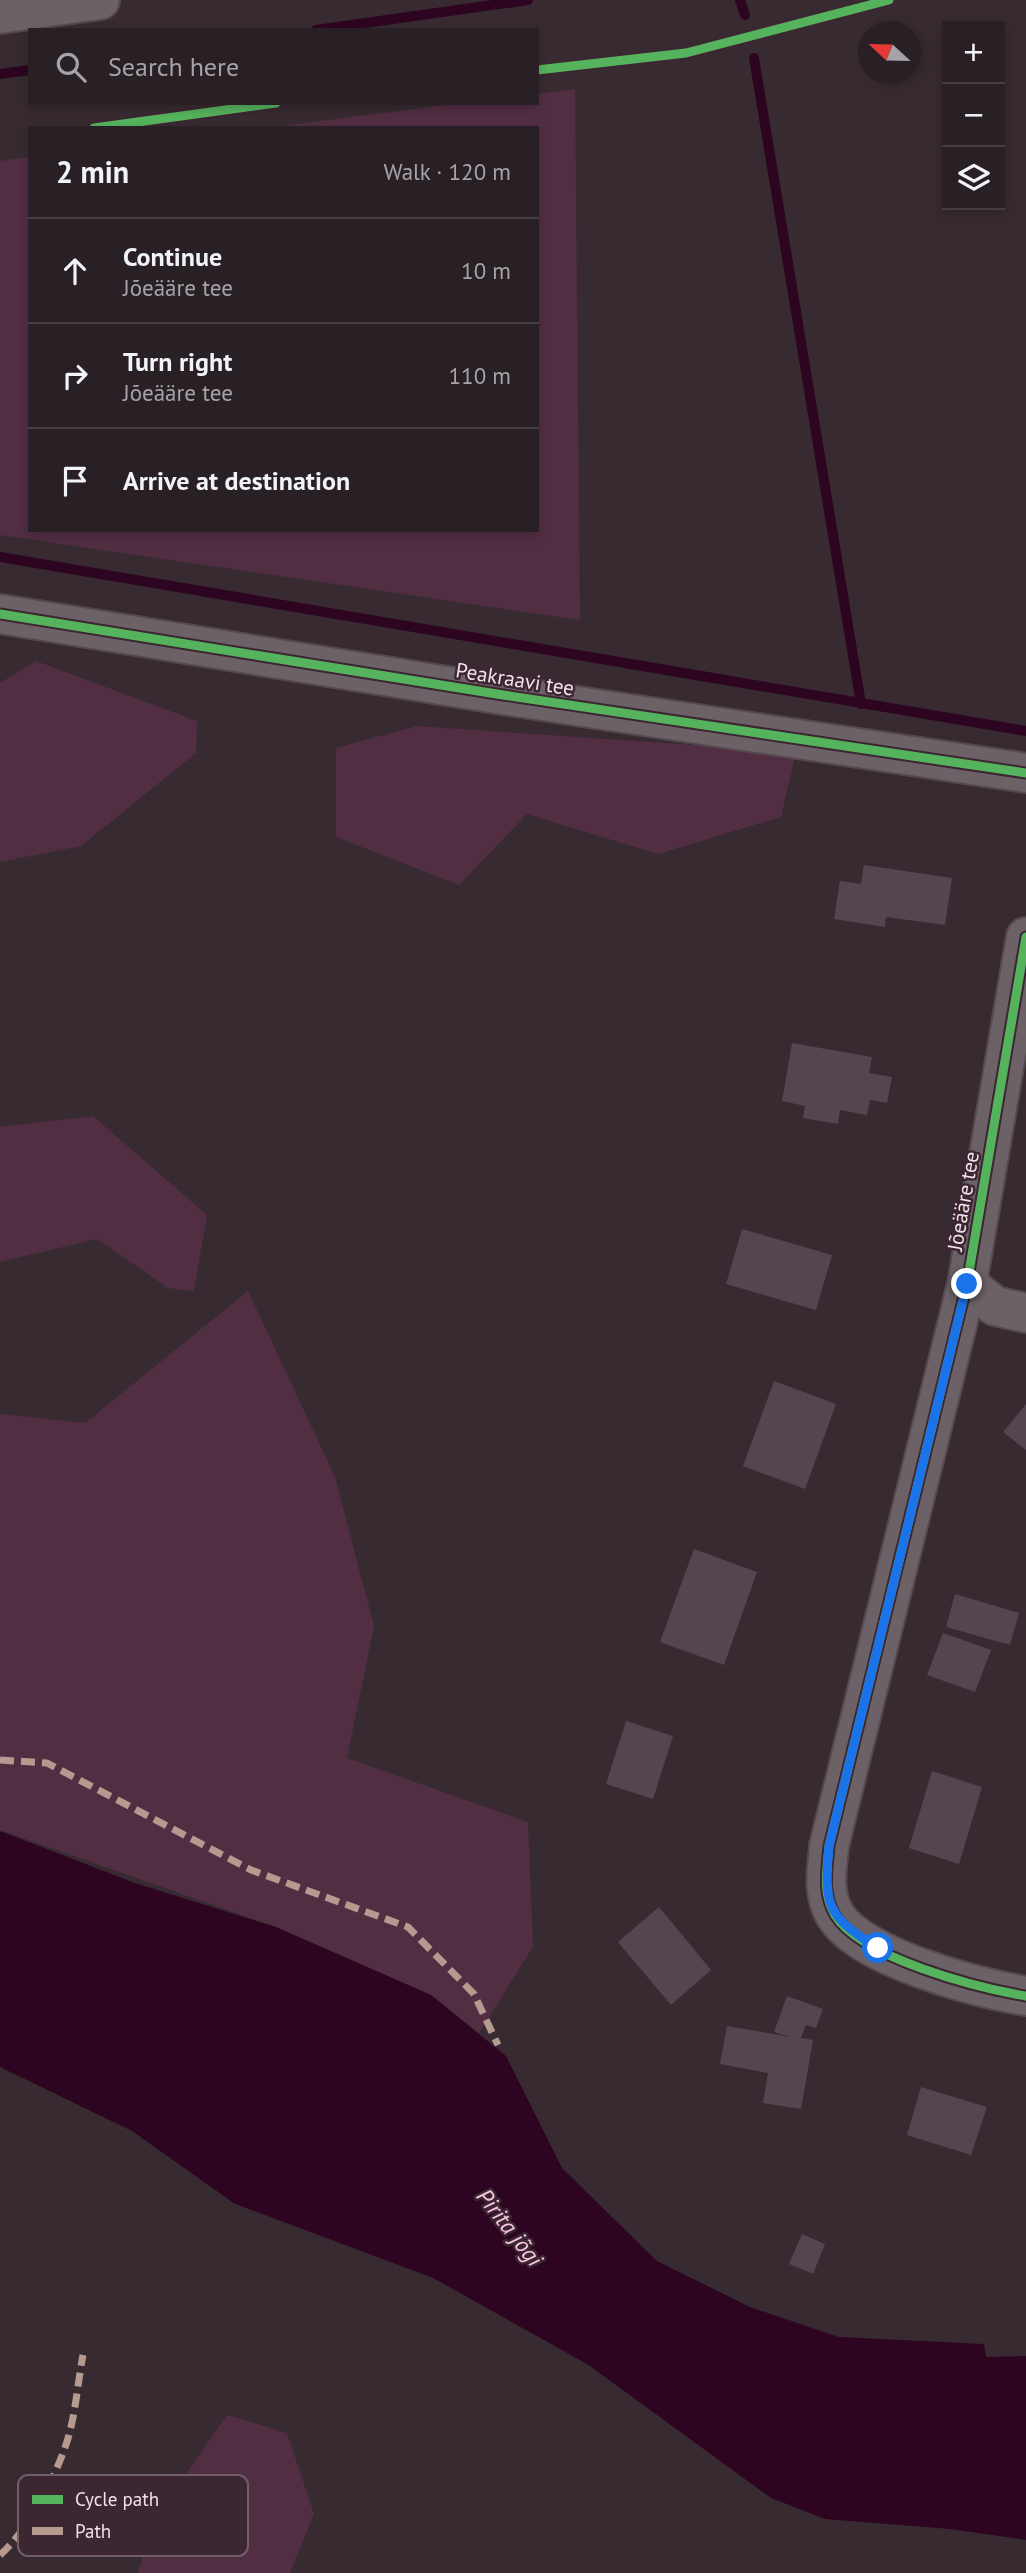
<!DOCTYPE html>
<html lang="en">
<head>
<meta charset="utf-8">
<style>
  :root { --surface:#292025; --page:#31282d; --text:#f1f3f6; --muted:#a5a3a7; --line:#453e42 }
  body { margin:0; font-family:"PT Sans",sans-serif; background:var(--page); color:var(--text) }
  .controls { position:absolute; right:21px; top:21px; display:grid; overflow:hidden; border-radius:0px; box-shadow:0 4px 10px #0003 }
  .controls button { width:63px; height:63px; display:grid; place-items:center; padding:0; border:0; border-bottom:2px solid var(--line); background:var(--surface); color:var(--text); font:35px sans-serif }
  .compass { position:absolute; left:858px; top:21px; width:63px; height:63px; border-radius:50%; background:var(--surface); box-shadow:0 4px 10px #0003; rotate:292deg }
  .stop { position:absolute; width:21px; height:21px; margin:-16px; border:5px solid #1a73e8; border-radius:50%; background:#fff }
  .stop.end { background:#1a73e8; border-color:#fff; box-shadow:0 2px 7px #0008 }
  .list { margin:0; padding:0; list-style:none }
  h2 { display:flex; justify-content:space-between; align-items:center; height:91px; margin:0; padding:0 28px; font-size:30px }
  h2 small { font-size:23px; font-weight:400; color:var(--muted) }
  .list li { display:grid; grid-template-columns:46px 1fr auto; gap:21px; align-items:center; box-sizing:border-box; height:105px; padding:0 28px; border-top:2px solid var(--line) }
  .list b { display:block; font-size:26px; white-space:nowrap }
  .list p { margin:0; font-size:23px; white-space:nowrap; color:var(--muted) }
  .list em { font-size:23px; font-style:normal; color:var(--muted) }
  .icon { flex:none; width:38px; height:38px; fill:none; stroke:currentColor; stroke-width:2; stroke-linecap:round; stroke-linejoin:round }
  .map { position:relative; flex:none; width:1026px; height:2573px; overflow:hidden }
  .search { position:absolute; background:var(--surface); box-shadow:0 4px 10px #0003; left:28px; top:28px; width:511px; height:77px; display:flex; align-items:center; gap:18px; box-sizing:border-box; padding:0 24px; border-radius:0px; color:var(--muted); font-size:26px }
  .panel { position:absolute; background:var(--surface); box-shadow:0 4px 10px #0003; left:28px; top:126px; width:511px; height:406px; border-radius:0px }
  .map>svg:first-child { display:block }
  .green { fill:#522e43 }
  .water { fill:#2e0520 }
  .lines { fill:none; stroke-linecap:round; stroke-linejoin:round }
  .stream { stroke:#2e0520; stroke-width:10 }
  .building { fill:#55454e }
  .minor-casing { stroke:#54494e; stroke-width:42 }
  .tertiary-casing { stroke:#54494e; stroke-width:42 }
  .minor { stroke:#6b6167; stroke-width:38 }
  .tertiary { stroke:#6b6167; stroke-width:38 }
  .quiet { stroke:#b69a8f; stroke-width:7; stroke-dasharray:14 7; stroke-linecap:butt }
  .cycleway-casing { stroke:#3c2632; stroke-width:13 }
  .cycleway { stroke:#56b35d; stroke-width:9 }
  .route { stroke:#1a73e8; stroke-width:9 }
  .labels { text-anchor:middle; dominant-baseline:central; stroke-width:5; stroke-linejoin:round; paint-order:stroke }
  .street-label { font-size:21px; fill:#f1e2e9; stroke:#3c2632 }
  .water-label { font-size:23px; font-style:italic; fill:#fac7e2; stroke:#3c2632 }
  .key { fill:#3c2632; stroke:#725e69; stroke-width:2 }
  .key-label { font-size:19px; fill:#f1e2e9 }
</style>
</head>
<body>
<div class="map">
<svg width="1026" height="2573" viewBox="0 0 1026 2573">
  <rect width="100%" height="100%" fill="#372b31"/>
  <path class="green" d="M575,89L580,620L0,535V161L30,157V530H537V128H266L462,103H537V94Z
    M36,661L197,721L196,753L81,846L0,862V683Z
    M417,726L796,752L781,817L658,854L527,814L459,885L336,837V748Z
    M93,1116L207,1215L194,1291L168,1288L97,1239L0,1262V1127Z
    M248,1291L335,1477L374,1626L347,1758L528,1822L533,1947L479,2033L431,1995L276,1927L0,1830V1414L85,1423Z
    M227,2415L287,2433L314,2514L290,2573H138L153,2521Z"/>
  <path class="water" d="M0,1831L135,1883L276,1927L431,1995L506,2056L562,2168L657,2261L750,2307L839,2337L984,2344L986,2357L1026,2356V2540L950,2529L825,2519L771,2498L587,2364L433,2278L235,2204L132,2131L0,2067Z"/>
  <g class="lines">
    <path class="stream" d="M740,0L745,15
      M316,30L528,0
      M754,58L861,704
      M0,74L30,70
      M0,557L1026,731"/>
  </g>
  <path class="building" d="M864,865L952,878L945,925L886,917L885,927L834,919L840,881L861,884Z
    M792,1043L872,1057L869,1073L892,1077L887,1103L870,1100L867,1115L840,1110L838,1124L803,1118L805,1106L782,1101Z
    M742,1229L832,1255L816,1310L726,1284Z
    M774,1381L836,1404L805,1489L743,1466Z
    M1026,1404V1450L1003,1432Z
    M694,1549L757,1572L724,1665L660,1642Z
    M955,1594L1019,1613L1010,1645L946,1627Z
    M943,1633L991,1650L975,1692L927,1675Z
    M626,1721L673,1736L653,1799L606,1784Z
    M932,1771L982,1787L959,1864L909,1848Z
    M659,1907L711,1970L671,2005L618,1942Z
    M787,1996L823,2009L816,2028L806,2025L801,2038L813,2040L801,2109L763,2103L768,2073L720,2064L727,2026L791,2037L774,2032Z
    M921,2087L987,2107L971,2155L907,2135Z
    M802,2234L825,2244L813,2274L789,2264Z"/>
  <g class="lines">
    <g class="minor-casing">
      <path id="minor" d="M0,614L503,695L1026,773
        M1026,937L967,1284L829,1846C827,1870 822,1893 835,1915C861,1958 978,1988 1026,1996
        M967,1284L995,1306L1026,1313"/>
    </g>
    <g class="tertiary-casing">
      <path id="tertiary" d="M0,14L100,0"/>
    </g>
    <use href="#minor" class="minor"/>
    <use href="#tertiary" class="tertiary"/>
    <path class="quiet" d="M0,1760L47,1763L251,1870L408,1927L474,1994L498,2045
      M0,2555C28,2531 59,2471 69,2435C76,2409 78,2381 83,2355"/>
    <g class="cycleway-casing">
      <path id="cycleway" d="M537,70L686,53L889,0
        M94,128L276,103
        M0,614L503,695L1026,773
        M1026,937L967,1284L829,1846C827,1870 822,1893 835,1915C861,1958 978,1988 1026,1996"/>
    </g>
    <use href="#cycleway" class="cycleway"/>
  </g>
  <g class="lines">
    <path class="route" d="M878,1948C826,1916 824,1905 829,1846L967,1284"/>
  </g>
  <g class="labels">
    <g class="street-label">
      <text transform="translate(515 679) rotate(9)">Peakraavi tee</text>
      <text transform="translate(963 1201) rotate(-80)">Jõeääre tee</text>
    </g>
    <g class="water-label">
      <text transform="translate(510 2227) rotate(52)">Pirita jõgi</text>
    </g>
  </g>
  <rect x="18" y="2475" width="230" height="81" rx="10" class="key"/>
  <rect x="32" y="2495" width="31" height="9" fill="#56b35d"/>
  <rect x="32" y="2527" width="31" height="8" fill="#b69a8f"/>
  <g class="key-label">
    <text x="75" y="2506">Cycle path</text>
    <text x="75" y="2538">Path</text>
  </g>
</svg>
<div class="controls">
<button>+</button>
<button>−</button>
<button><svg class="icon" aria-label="layers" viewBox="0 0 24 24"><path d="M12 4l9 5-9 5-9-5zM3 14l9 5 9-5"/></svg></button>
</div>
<svg class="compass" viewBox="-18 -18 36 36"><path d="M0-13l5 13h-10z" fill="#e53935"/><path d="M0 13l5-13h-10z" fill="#a5a3a7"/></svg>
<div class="stop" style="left:878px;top:1948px"></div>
<div class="stop end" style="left:967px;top:1284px"></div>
<div class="search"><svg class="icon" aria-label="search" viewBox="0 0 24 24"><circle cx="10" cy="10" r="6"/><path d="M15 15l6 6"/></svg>Search here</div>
<section class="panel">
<h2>2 min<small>Walk · 120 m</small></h2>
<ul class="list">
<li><svg class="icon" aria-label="ahead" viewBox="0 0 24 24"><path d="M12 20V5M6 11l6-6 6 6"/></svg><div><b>Continue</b><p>Jõeääre tee</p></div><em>10 m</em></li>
<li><svg class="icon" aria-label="right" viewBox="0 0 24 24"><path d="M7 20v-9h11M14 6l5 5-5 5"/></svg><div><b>Turn right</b><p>Jõeääre tee</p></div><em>110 m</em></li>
<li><svg class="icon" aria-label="arrive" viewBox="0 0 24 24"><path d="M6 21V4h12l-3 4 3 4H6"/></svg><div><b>Arrive at destination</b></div></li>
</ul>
</section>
</div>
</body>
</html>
